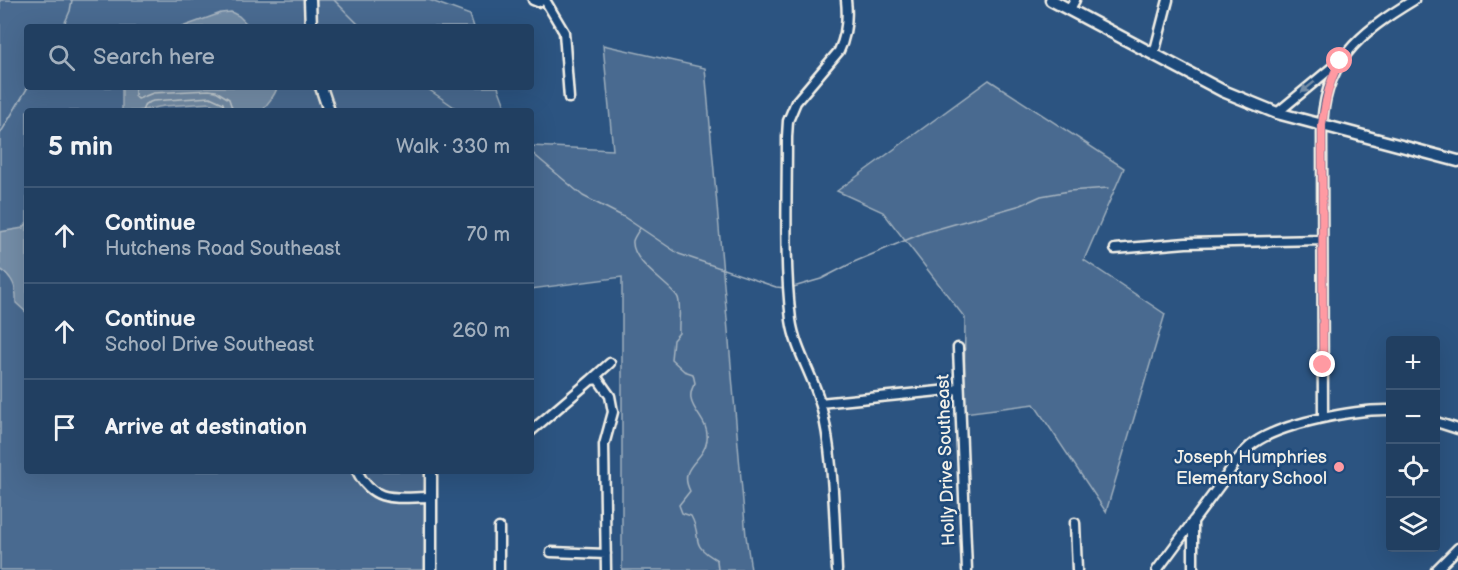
<!DOCTYPE html>
<html lang="en">
<head>
<meta charset="utf-8">
<style>
  :root { --surface:#213f61; --page:#294667; --text:#f1f3f6; --muted:#a2afbd; --line:#3e5876 }
  body { margin:0; font-family:"Balsamiq Sans",sans-serif; background:var(--page); color:var(--text) }
  .controls { position:absolute; right:18px; bottom:18px; display:grid; overflow:hidden; border-radius:6px; box-shadow:0 6px 24px #0002 }
  .controls button { width:54px; height:54px; display:grid; place-items:center; padding:0; border:0; border-bottom:2px solid var(--line); background:var(--surface); color:var(--text); font:30px sans-serif }
  .stop { position:absolute; width:18px; height:18px; margin:-14px; border:4px solid #ff9aa2; border-radius:50%; background:#fff }
  .stop.end { background:#ff9aa2; border-color:#fff; box-shadow:0 2px 6px #0008 }
  .list { margin:0; padding:0; list-style:none }
  h2 { display:flex; justify-content:space-between; align-items:center; height:78px; margin:0; padding:0 24px; font-size:26px }
  h2 small { font-size:20px; font-weight:400; color:var(--muted) }
  .list li { display:grid; grid-template-columns:39px 1fr auto; gap:18px; align-items:center; box-sizing:border-box; height:96px; padding:0 24px; border-top:2px solid var(--line) }
  .list b { display:block; font-size:22px; white-space:nowrap }
  .list p { margin:0; font-size:20px; white-space:nowrap; color:var(--muted) }
  .list em { font-size:20px; font-style:normal; color:var(--muted) }
  .icon { flex:none; width:33px; height:33px; fill:none; stroke:currentColor; stroke-width:2; stroke-linecap:round; stroke-linejoin:round }
  .map { position:relative; flex:none; width:1458px; height:570px; overflow:hidden }
  .search { position:absolute; background:var(--surface); box-shadow:0 6px 24px #0002; left:24px; top:24px; width:510px; height:66px; display:flex; align-items:center; gap:15px; box-sizing:border-box; padding:0 21px; border-radius:6px; color:var(--muted); font-size:22px }
  .panel { position:absolute; background:var(--surface); box-shadow:0 6px 24px #0002; left:24px; top:108px; width:510px; height:366px; border-radius:6px }
  .map>svg:first-child { display:block }
  .green { fill:#496b90; stroke:#9eaebc; stroke-width:1.5 }
  .water { fill:#738ca6; stroke:#a7b4c0; stroke-width:1.5 }
  .lines { fill:none; stroke-linecap:round; stroke-linejoin:round }
  .shore { stroke:#c0c9ce; stroke-width:1.5 }
  .stream { stroke:#a7b4c0; stroke-width:1.5 }
  .minor-casing { stroke:#f4f1e8; stroke-width:13 }
  .major-casing { stroke:#f4f1e8; stroke-width:15 }
  .minor { stroke:#1f4a7a; stroke-width:8 }
  .major { stroke:#1f4a7a; stroke-width:10 }
  .oneway { fill:#748da6 }
  .route { stroke:#ff9aa2; stroke-width:8 }
  .poi-dot { fill:#ff9aa2; stroke:#1f4a7a; stroke-width:2 }
  .labels { text-anchor:middle; dominant-baseline:central; stroke-width:5; stroke-linejoin:round; paint-order:stroke }
  .poi-label { font-size:18px; fill:#f4f1e8; stroke:#1f4a7a; text-anchor:end }
  .street-label { font-size:18px; fill:#f4f1e8; stroke:#1f4a7a }
</style>
</head>
<body>
<div class="map">
<svg width="1458" height="570" viewBox="0 0 1458 570">
  <rect width="100%" height="100%" fill="#2c5481"/>
  <filter id="ink" filterUnits="userSpaceOnUse"><feTurbulence type="fractalNoise" baseFrequency=".0167" numOctaves="2"/><feDisplacementMap in="SourceGraphic" scale="12" xChannelSelector="R" yChannelSelector="G"/><feConvolveMatrix kernelMatrix="1 2 1 2 8 2 1 2 1" color-interpolation-filters="sRGB"/></filter>
  <g filter="url(#ink)">
    <path class="green" d="M0,0H429L470,15L474,27H27V87H498L507,111H27V471H434L433,570H0Z
      M603,45L705,68L746,536L751,570H622V277L531,289V146L613,150Z
      M989,80L1124,168L1084,260L1165,314L1106,512L1034,404L964,413L965,318L883,212L837,191Z"/>
    <path class="water" d="M231,12L239,16L250,27H182L221,13Z
      M122,87H277C275,98 267,101 263,111H221L210,103L164,106L137,111H122Z
      M27,223V313L16,303C17,288 13,277 0,269V232L23,228Z"/>
    <g class="lines">
      <path class="shore" d="M135,87V96L138,99L153,93L209,90L216,91L229,99L233,111
        M142,111L145,104L153,101L210,97L223,103L225,111"/>
      <path class="stream" d="M334,0L361,27
        M63,27L70,11L72,0
        M425,87L460,111
        M0,134L28,87
        M531,152L583,196L624,217L679,254L776,287L786,288
        M640,228C638,232 634,237 633,241C631,261 666,282 677,296C682,302 678,323 679,333L673,340L671,359L684,371L693,374L695,383C680,407 710,416 707,440C704,462 677,466 690,491L679,505L682,513L691,516C704,540 687,543 717,560L718,570
        M790,288L821,279L854,262L923,233L1021,205L1041,196L1069,191L1108,188"/>
      <g class="minor-casing">
        <path id="minor" d="M533,0L538,2L543,0
          M545,0L564,32L569,98
          M1070,9L1075,0
          M1154,54L1168,0
          M1277,113L1335,65
          M1115,249L1186,243L1322,240
          M958,348L967,570
          M591,380L610,363
          M820,403L959,389
          M1323,418L1322,133C1322,63 1359,33 1414,0
          M1436,422L1458,429
          M531,431L591,380L598,379L610,396L613,412L604,445L606,570
          M357,471C374,505 398,497 431,497
          M1193,521V570
          M1075,523L1077,570
          M551,552L606,554
          M499,570V528
          M837,570C834,517 834,452 820,402C812,374 795,349 791,320C784,261 787,197 787,137L788,121L796,102L839,51C847,34 848,18 846,0
          M1157,570C1178,542 1199,513 1220,485C1230,471 1240,453 1254,443C1282,423 1356,409 1390,410
          M1436,570L1458,548"/>
      </g>
      <g class="major-casing">
        <path id="major" d="M310,0L311,27
          M1051,0L1223,91L1277,113L1458,161
          M321,87L329,111
          M431,570V471"/>
      </g>
      <use href="#minor" class="minor"/>
      <use href="#major" class="major"/>
    </g>
    <defs><path id="oneway-solid" d="M-6-.8H1V-3.2L6.5 0L1 3.2V.8H-6Z" transform="scale(1.5)"/></defs>
    <use class="oneway" href="#oneway-solid" transform="translate(1308 87) rotate(141)"/>
  </g>
  <g class="lines" filter="url(#ink)">
    <path class="route" d="M1323,365L1322,125C1325,103 1329,81 1340,61"/>
  </g>
  <circle class="poi-dot" cx="1339" cy="467" r="6"/>
  <g class="labels">
    <g class="poi-label">
      <text x="1327" y="457">Joseph Humphries<tspan x="1327" dy="21">Elementary School</tspan></text>
    </g>
    <g class="street-label">
      <text transform="translate(946 460) rotate(-92)">Holly Drive Southeast</text>
    </g>
  </g>
</svg>
<div class="controls">
<button>+</button>
<button>−</button>
<button><svg class="icon" aria-label="locate" viewBox="0 0 24 24"><circle cx="12" cy="12" r="6"/><path d="M12 2v4M12 18v4M2 12h4M18 12h4"/></svg></button>
<button><svg class="icon" aria-label="layers" viewBox="0 0 24 24"><path d="M12 4l9 5-9 5-9-5zM3 14l9 5 9-5"/></svg></button>
</div>
<div class="stop" style="left:1340px;top:61px"></div>
<div class="stop end" style="left:1323px;top:365px"></div>
<div class="search"><svg class="icon" aria-label="search" viewBox="0 0 24 24"><circle cx="10" cy="10" r="6"/><path d="M15 15l6 6"/></svg>Search here</div>
<section class="panel">
<h2>5 min<small>Walk · 330 m</small></h2>
<ul class="list">
<li><svg class="icon" aria-label="ahead" viewBox="0 0 24 24"><path d="M12 20V5M6 11l6-6 6 6"/></svg><div><b>Continue</b><p>Hutchens Road Southeast</p></div><em>70 m</em></li>
<li><svg class="icon" aria-label="ahead" viewBox="0 0 24 24"><path d="M12 20V5M6 11l6-6 6 6"/></svg><div><b>Continue</b><p>School Drive Southeast</p></div><em>260 m</em></li>
<li><svg class="icon" aria-label="arrive" viewBox="0 0 24 24"><path d="M6 21V4h12l-3 4 3 4H6"/></svg><div><b>Arrive at destination</b></div></li>
</ul>
</section>
</div>
</body>
</html>
